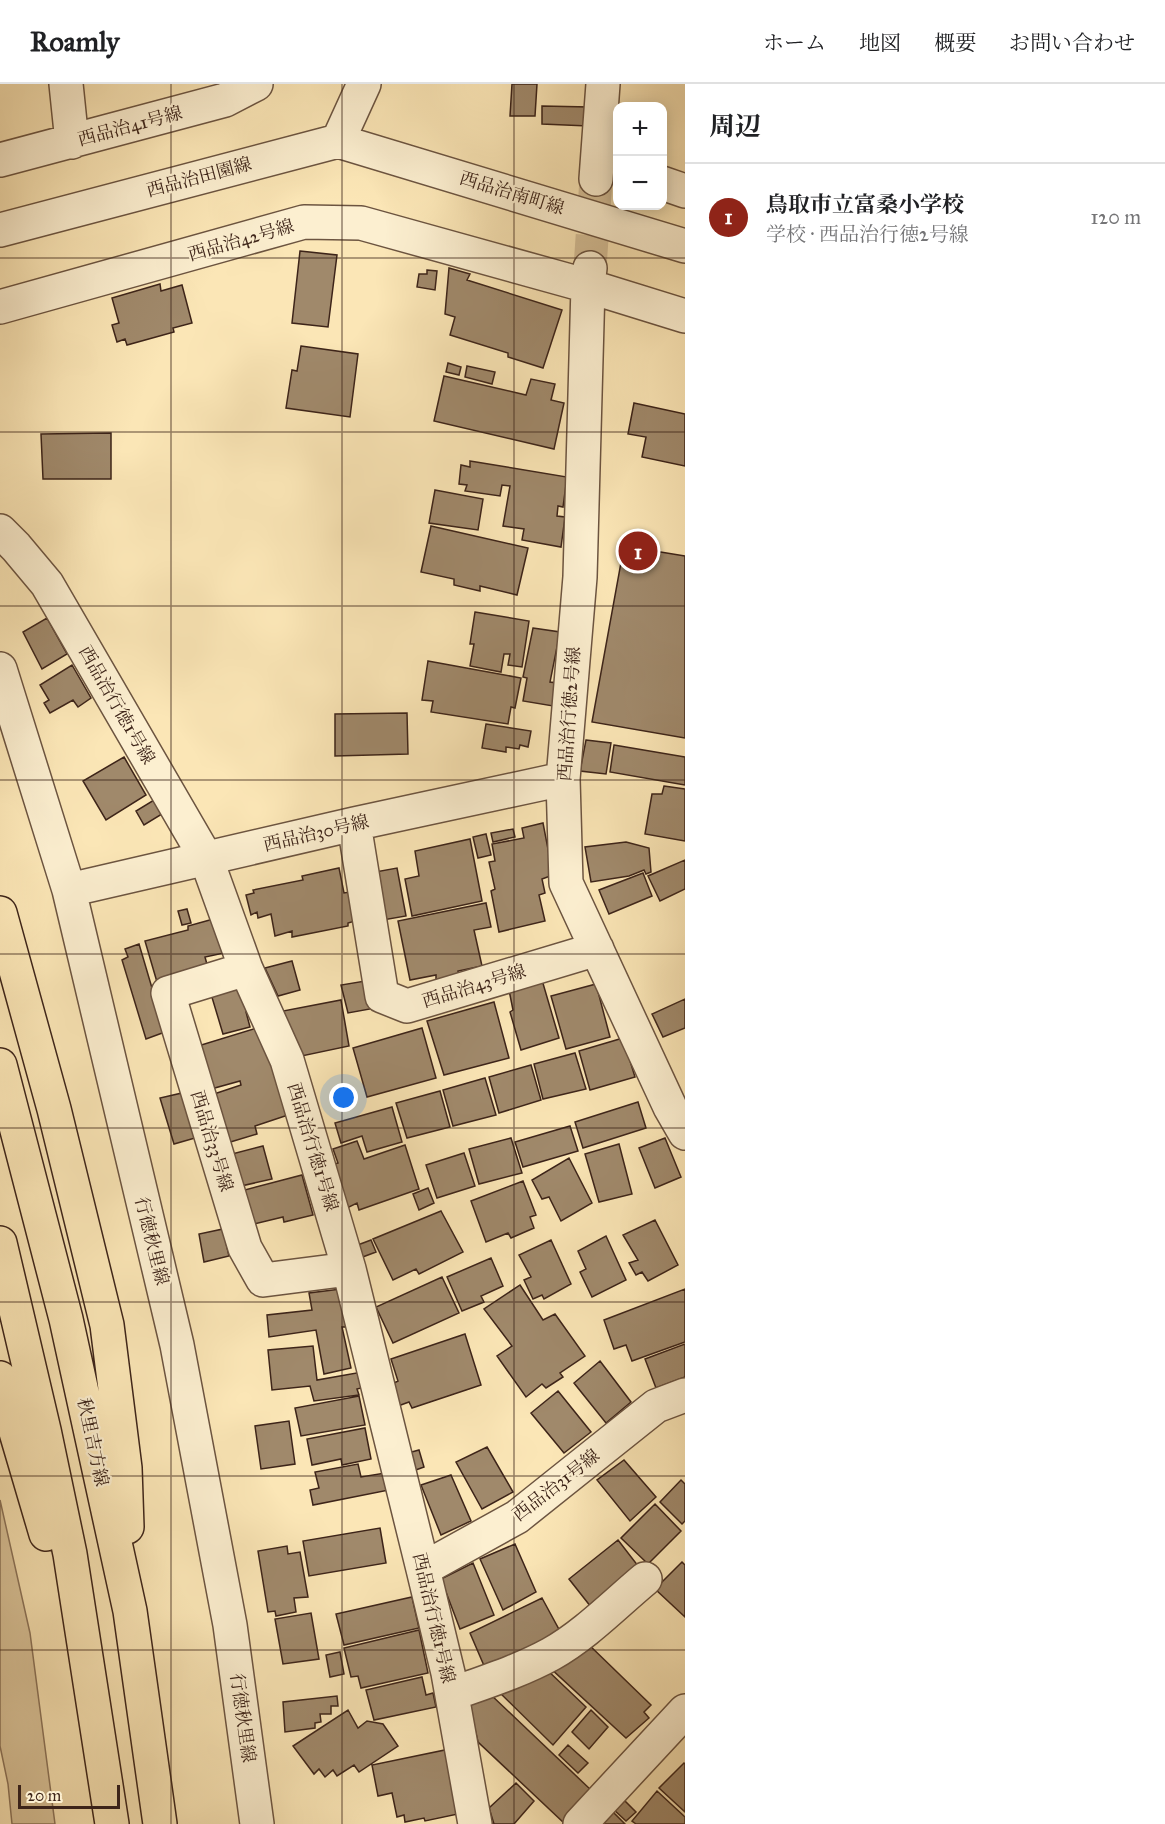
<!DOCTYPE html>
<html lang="ja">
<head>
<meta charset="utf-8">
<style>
  :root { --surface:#fff; --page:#f2f2f2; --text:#202124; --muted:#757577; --line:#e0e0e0; --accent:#8f2418 }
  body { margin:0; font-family:"IM FELL Great Primer","Noto Serif JP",serif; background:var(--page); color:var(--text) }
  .controls { position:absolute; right:18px; top:18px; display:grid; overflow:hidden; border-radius:12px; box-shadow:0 3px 15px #0003 }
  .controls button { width:54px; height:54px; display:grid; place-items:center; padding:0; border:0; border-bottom:2px solid var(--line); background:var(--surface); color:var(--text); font:30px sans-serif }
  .scale { position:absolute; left:18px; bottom:15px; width:102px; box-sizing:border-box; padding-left:6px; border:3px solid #3d2419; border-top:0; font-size:16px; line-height:21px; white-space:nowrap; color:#3d2419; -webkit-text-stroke:4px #fcefd0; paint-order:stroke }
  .you { position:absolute; left:344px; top:1014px; width:21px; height:21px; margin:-15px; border:4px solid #fff; border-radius:50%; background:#1a73e8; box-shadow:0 0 0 9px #1a73e833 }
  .badge { display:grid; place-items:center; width:39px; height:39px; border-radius:50%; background:var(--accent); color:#fff; font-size:20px; font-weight:700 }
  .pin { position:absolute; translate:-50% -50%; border:3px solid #fff; box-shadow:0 2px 6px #0006 }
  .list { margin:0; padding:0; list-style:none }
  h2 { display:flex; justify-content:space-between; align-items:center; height:78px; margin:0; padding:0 24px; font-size:26px }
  h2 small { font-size:20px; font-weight:400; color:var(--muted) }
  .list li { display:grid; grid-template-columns:39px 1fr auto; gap:18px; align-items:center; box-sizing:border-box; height:108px; padding:0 24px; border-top:2px solid var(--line) }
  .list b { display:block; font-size:22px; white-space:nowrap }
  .list p { margin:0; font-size:20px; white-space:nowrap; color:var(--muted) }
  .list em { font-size:20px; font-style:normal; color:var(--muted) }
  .map { position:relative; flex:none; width:685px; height:1740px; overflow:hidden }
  header { display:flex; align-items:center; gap:36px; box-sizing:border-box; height:84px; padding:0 30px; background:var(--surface); border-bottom:2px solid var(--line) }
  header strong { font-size:28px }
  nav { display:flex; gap:33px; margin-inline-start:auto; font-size:21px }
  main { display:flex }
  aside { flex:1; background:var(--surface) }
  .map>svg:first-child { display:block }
  .green { fill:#dbc59b; stroke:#8c745a; stroke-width:1.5 }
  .building { fill:#a0896b; stroke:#3d2419; stroke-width:1.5 }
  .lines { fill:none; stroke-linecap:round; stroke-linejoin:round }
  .minor-tunnel { stroke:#d5bf97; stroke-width:33; stroke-dasharray:33 16; stroke-linecap:butt }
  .minor-casing { stroke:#6c5440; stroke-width:36 }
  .major-casing { stroke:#3d2419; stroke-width:36 }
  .minor { stroke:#fcefd0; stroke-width:33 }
  .major { stroke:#fbe6b6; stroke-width:33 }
  .grid { fill:none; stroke:#3d2419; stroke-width:1.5; stroke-opacity:0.55 }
  .labels { text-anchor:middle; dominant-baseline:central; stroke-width:4.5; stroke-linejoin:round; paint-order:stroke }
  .street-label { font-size:18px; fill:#3d2419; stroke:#fcefd0 }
</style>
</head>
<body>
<header>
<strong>Roamly</strong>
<nav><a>ホーム</a><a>地図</a><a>概要</a><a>お問い合わせ</a></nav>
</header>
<main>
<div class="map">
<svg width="685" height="1740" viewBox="0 0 685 1740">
  <rect width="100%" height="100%" fill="#fbe6b6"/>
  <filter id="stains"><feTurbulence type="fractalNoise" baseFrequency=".00333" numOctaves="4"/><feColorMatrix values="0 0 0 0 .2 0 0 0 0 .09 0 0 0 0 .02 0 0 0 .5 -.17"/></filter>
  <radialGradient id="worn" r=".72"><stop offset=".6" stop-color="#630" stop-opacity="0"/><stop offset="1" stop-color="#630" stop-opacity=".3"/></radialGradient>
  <path class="green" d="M0,1416L30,1549L55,1740H12L8,1700L0,1662Z"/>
  <path class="building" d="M512,0H537L535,32H510Z
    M542,22L589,23L588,42L542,40Z
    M300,167L337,171L328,243L292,239Z
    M449,184L470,190L467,196L562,226L543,284L508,273V269L450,251L455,233L445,230Z
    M427,186L437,187L435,206L417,203L419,190H427Z
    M160,200L161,207L182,201L192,239L173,244L174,248L127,261L125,255L117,258L112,241L119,239L112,214Z
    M301,262L358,270L350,333L286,324L292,286L297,287Z
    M448,279L461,283L459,291L446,288Z
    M467,282L495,288L492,300L465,293Z
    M444,292L526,311L531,295L555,300L551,316L564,319L554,365L434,337Z
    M634,319L685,330V382L642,373L646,353L628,350Z
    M111,349V395H43L41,350Z
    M470,377L567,393L563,423L558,422L557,432L565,433L561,463L522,456L524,445L503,442L510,402L502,401L500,412L465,407L467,401L459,400L461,381L470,383Z
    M435,406L483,415L478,446L429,439Z
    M431,442L528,464L517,511L480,502V507L454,501V495L421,488Z
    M624,462L685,472V654L592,638Z
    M475,528L529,537L522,583L508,581L510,570H504L501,588L470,582L474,560H470Z
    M47,534L67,570L42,585L23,548Z
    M533,544L560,548L550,598L557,599L553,622L523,617L527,594L523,593Z
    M428,577L521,594L515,624L511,623L508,640L431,628L433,617L422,616Z
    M72,581L91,614L78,623L73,616L50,629L44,619L49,616L40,601Z
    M407,629L408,670L335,672V630Z
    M486,640L531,647L528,663L520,661L519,665L506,663V668L482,664Z
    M586,656L611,659L606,690L580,687Z
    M614,661L685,673V701L610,688Z
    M124,673L146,711L106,736L83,697Z
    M664,702L685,705V757L645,750L652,710H662Z
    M154,716L162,730L144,741L136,727Z
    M543,739L553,791L542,795L545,809L539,811L545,837L499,848L491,807L495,805L489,778L495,777L492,760L524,754L522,744Z
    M513,745L515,753L493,758L491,749Z
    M486,750L491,771L478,774L473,753Z
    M470,755L482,817L412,832L405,795L419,792L415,767Z
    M626,758L649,764L651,788L646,790L644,786L629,792L591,798L585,763Z
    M685,776V805L660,817L648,792Z
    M339,784L344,809L350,808L355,837L348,839V842L292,853V847L275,852L271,830L258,834L257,828L251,831L246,811L254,809L253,806L303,796L302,792Z
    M397,784L406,832L383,836L375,788Z
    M643,789L652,812L609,830L599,806Z
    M486,819L491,843L474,846L482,882L458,887L459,892L436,897V891L410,896L398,837Z
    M187,825L191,839L182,841L178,827Z
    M217,834L224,869L205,873L208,884L157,898L145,857L188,846V842Z
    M139,860L165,948L146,955L122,876L128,873L125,865Z
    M292,877L300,906L278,912L265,884Z
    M542,896L559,954L521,966L510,928L513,926L509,906Z
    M365,897L370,925L348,929L341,901Z
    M596,900L610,953L566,965L551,912Z
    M240,902L248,927L246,928L250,943L223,950L211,910Z
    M685,915V944L663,953L652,930Z
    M341,916L349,962L297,973L288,950L283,927Z
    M494,918L509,974L444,991L427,937Z
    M260,943L288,1031L255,1042L257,1050L227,1059L211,1011L241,1001L240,997L211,1005L198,962Z
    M422,944L436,994L367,1013L353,964Z
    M623,954L635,993L590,1006L579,967Z
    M575,969L586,1005L543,1015L534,980Z
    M531,981L541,1016L499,1029L489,993Z
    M485,994L496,1031L453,1042L443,1006Z
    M440,1007L450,1043L407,1054L396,1019Z
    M182,1009L195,1054L174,1060L160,1014Z
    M638,1018L646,1044L583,1064L575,1038Z
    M392,1023L402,1058L367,1068L362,1052L341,1059L335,1039Z
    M570,1042L578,1067L523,1083L515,1058Z
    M511,1054L522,1089L479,1100L469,1065Z
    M665,1054L681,1093L655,1104L639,1064Z
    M357,1057L364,1075L405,1061L419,1105L359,1126L357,1119L347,1124L332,1081L338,1079L333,1065Z
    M619,1060L632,1110L599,1118L585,1070Z
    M263,1062L272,1095L241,1102L232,1070Z
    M464,1069L475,1102L437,1114L426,1081Z
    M569,1074L592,1119L561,1137L549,1113L542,1115L532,1096Z
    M302,1091L313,1131L284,1138L283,1133L250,1141L241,1107Z
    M523,1097L536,1131L530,1133L534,1144L511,1154L508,1149L486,1158L471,1117Z
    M428,1104L434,1119L419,1126L413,1110Z
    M441,1127L463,1168L419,1190L416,1185L393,1196L373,1155Z
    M655,1136L678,1181L648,1197L642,1188L636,1191L629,1179L638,1176L623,1151Z
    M223,1145L229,1172L204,1178L199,1150Z
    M606,1152L626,1196L592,1213L580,1188L586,1185L578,1167Z
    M371,1156L376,1168L360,1174L355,1162Z
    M551,1156L571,1200L544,1215L542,1211L533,1215L524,1196L531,1193L519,1171Z
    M491,1174L503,1202L481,1212L484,1218L462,1227L447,1193Z
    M442,1193L459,1229L393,1259L376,1223Z
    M520,1201L543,1236L555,1230L585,1272L560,1289L563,1293L546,1304L542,1300L526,1313L497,1272L512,1262L484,1225Z
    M341,1205L346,1243H342L351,1284L324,1290L316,1246L269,1253L267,1231L312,1226L309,1209Z
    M685,1205V1258L632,1277L626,1261L614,1265L604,1236Z
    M465,1250L481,1301L412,1324L409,1318L398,1322L390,1301L398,1297L391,1275Z
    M685,1260V1293L656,1304L645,1275Z
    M313,1262L317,1296L362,1288L365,1303L357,1305L359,1311L314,1317L310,1302L272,1306L268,1266Z
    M600,1277L631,1318L606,1339L574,1299Z
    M558,1307L591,1348L564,1369L531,1329Z
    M359,1312L365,1341L301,1352L295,1324Z
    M289,1337L295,1380L261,1385L255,1342Z
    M365,1344L371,1375L342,1381L341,1375L312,1381L307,1355Z
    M487,1363L513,1408L482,1425L456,1378Z
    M419,1366L424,1383L413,1387L408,1369Z
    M624,1376L656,1413L630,1437L597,1396Z
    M358,1380L361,1393L385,1389L389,1406L313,1421L310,1406L319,1404L315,1388Z
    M451,1391L471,1437L441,1451L421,1401Z
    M681,1396L685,1400V1437L682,1440L660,1418Z
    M655,1420L681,1447L648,1480L621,1454Z
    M380,1444L386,1479L309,1492L303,1457Z
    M618,1456L642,1487L591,1523L569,1495Z
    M515,1460L536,1508L503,1526L480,1475Z
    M287,1462L288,1470L300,1468L308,1513L294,1514L296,1528L276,1532L275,1527L268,1528L258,1467Z
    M682,1478L685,1481V1533L655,1505Z
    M473,1479L494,1531L460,1545L441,1495Z
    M412,1513L419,1544L344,1561L336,1530Z
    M542,1514L562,1551L485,1584L470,1549Z
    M311,1529L319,1575L283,1580L275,1535Z
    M419,1546L428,1589L361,1604L358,1592L351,1593L344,1564Z
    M585,1557L651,1621L644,1628L649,1634L626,1654L547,1581Z
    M340,1568L344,1590L330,1593L326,1571Z
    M545,1584L586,1623L553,1661L496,1605Z
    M422,1593L426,1611L433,1609L436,1623L374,1636L366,1606Z
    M489,1609L592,1707L564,1739L478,1658L468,1616Z
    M337,1612L338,1622H331V1630H320L321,1638L315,1639V1644L285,1648L283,1618Z
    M348,1626L358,1644L367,1637L383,1640L398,1662L359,1688L354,1681L337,1692L333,1686L325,1693L319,1685L314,1690L293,1662Z
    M591,1626L608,1643L589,1665L572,1648Z
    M568,1661L588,1679L578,1689L559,1671Z
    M445,1666L458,1730L425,1737L424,1734L405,1738L404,1731L397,1733L392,1709L378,1712L372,1681Z
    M684,1679L685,1680V1728L659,1704Z
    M516,1699L534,1717L514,1740H494L489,1724Z
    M657,1707L685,1733V1740H636L632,1737Z
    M622,1714L636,1728L626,1737L612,1724Z
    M612,1727L625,1740H598Z"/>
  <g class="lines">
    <path class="minor-tunnel" d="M590,184L596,95"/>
    <g class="minor-casing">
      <path id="minor" d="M66,0L72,58
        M338,57L685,162
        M0,76L225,16L256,0
        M596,95L603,0
        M662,99L685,107
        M0,146L338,57L364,0
        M590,184L588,202L580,493L563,695L566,799L670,1023L685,1049
        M0,223L304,138L361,139L588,202L685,232
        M0,447L16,463L47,500L206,774L246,885L287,976L349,1185L423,1485L448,1589L475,1740
        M0,585L69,806L177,1261L230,1541L257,1740
        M354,740L382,912L407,922L597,865
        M69,806L354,740L563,695
        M246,885L168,909L245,1164L263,1196L349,1185
        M423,1485L517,1433L656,1322L685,1311
        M452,1610C485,1598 520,1587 551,1570C585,1551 615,1520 645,1495
        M580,1740L685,1627"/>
    </g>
    <g class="major-casing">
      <path id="major" d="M0,829L54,1025L107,1241L125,1384L127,1443
        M0,981L66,1235L130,1527L160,1740
        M0,1159L44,1346L70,1470L112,1740
        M0,1294L46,1450"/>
    </g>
    <use href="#minor" class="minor"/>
    <use href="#major" class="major"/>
  </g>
  <path class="grid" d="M171,0V1740M342,0V1740M514,0V1740M0,174H685M0,348H685M0,522H685M0,696H685M0,870H685M0,1044H685M0,1218H685M0,1392H685M0,1566H685"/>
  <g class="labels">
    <g class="street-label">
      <text transform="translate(130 42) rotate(-15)">西品治41号線</text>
      <text transform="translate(199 93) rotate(-15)">西品治田園線</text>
      <text transform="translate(512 109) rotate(17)">西品治南町線</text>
      <text transform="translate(241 156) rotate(-16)">西品治42号線</text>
      <text transform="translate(117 621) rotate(60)">西品治行徳1号線</text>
      <text transform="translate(569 630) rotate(-86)">西品治行徳2号線</text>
      <text transform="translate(316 749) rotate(-13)">西品治30号線</text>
      <text transform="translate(474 902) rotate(-17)">西品治43号線</text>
      <text transform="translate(212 1057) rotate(73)">西品治33号線</text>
      <text transform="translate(313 1063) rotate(73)">西品治行徳1号線</text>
      <text transform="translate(152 1157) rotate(76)">行徳秋里線</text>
      <text transform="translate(93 1358) rotate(78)">秋里吉方線</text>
      <text transform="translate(556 1401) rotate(-38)">西品治31号線</text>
      <text transform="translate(434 1534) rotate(77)">西品治行徳1号線</text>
      <text transform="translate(243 1634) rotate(82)">行徳秋里線</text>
    </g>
  </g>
  <rect width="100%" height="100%" filter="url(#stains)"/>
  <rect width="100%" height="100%" fill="url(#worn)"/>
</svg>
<div class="controls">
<button>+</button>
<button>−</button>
</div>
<div class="scale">20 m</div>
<div class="you"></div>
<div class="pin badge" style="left:638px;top:467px">1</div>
</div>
<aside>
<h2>周辺<small></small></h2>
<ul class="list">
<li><span class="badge">1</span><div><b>鳥取市立富桑小学校</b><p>学校 · 西品治行徳2号線</p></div><em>120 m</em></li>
</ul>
</aside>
</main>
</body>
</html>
